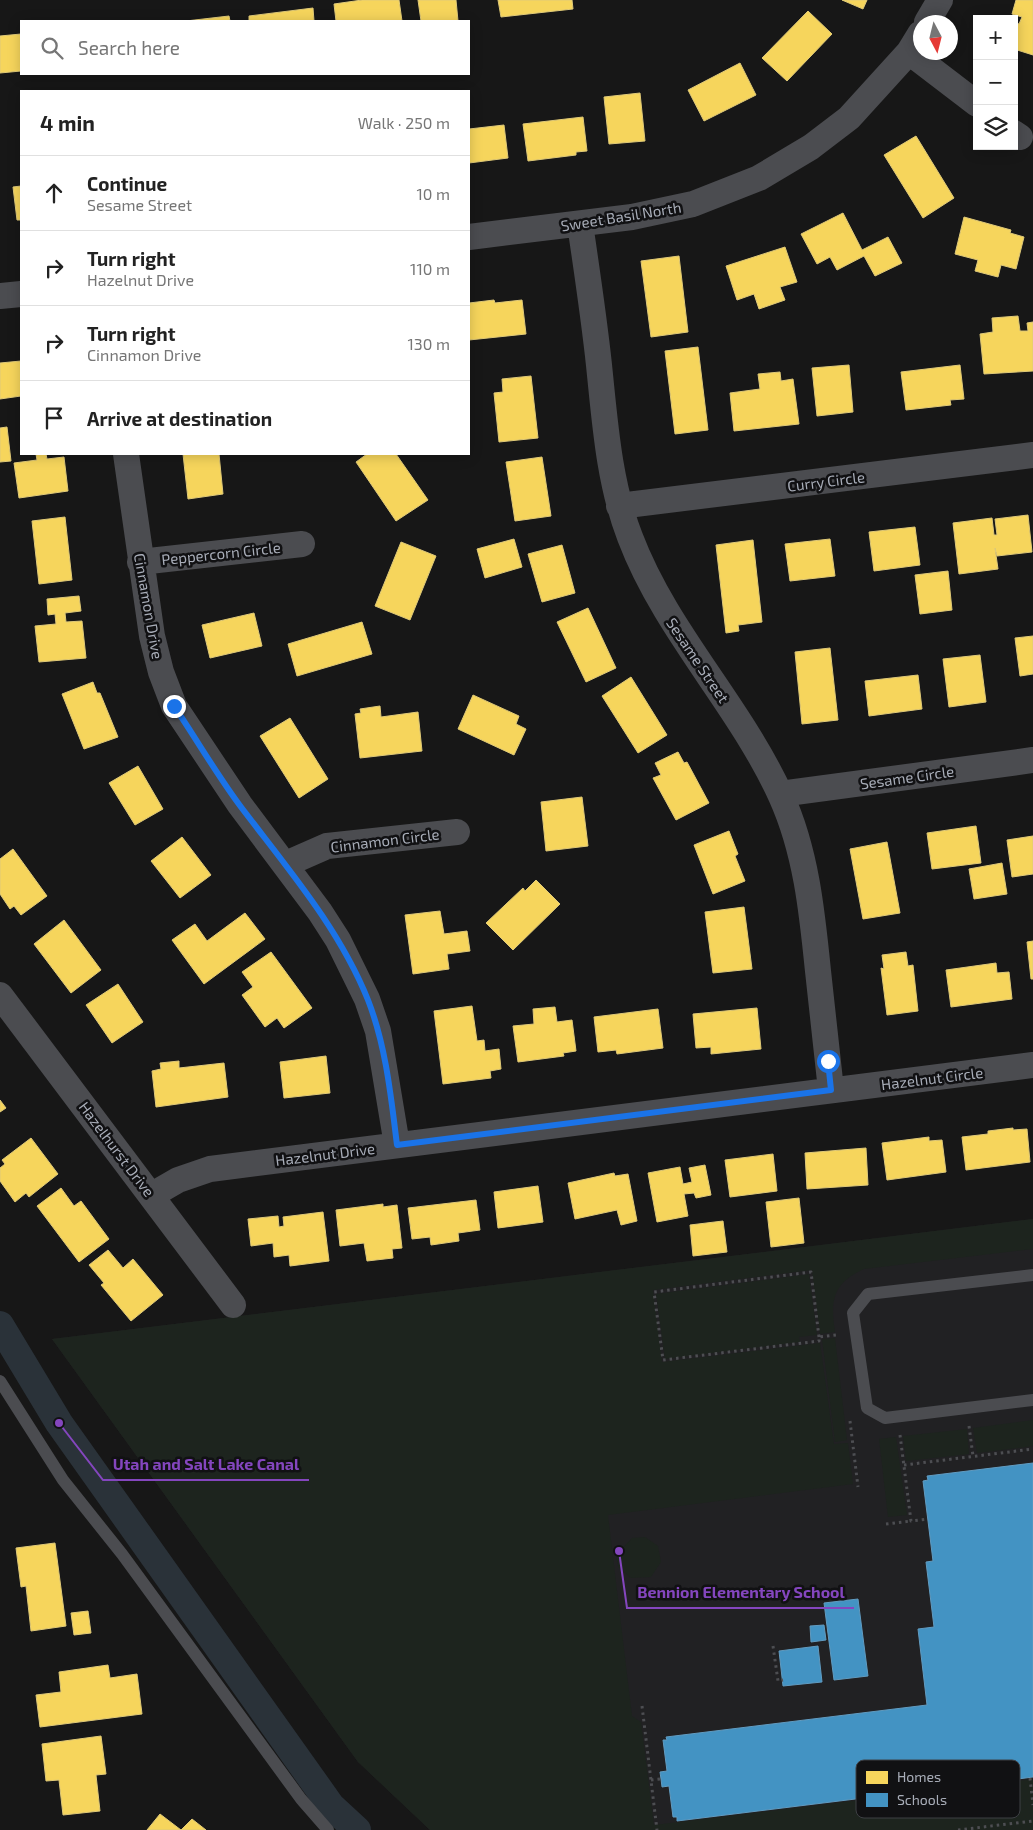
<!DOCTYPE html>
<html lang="en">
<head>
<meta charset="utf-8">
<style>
  :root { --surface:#fff; --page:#f6f6f6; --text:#222; --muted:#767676; --line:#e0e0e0 }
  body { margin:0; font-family:"Exo 2",sans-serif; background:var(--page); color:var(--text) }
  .controls { position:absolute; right:15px; top:15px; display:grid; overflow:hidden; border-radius:0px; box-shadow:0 2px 12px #0003 }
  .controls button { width:45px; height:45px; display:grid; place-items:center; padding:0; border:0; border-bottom:1px solid var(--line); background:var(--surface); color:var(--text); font:25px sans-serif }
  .compass { position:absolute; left:913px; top:15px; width:45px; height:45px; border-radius:50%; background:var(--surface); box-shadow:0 2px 12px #0003; rotate:173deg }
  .stop { position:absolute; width:15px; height:15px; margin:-11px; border:4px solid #1a73e8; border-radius:50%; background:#fff }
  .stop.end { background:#1a73e8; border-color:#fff; box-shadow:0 1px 5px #0008 }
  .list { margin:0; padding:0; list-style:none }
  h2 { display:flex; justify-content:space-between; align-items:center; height:65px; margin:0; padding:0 20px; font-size:21px }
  h2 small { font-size:16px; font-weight:400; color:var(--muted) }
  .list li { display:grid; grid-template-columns:32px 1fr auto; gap:15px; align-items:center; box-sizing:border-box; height:75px; padding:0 20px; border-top:1px solid var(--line) }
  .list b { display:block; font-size:19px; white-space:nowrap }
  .list p { margin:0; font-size:16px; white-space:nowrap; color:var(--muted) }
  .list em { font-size:16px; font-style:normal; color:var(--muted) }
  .icon { flex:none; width:28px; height:28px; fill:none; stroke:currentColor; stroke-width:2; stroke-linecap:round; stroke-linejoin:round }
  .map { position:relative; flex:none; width:1033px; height:1830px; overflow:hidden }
  .search { position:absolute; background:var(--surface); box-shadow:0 2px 12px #0003; left:20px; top:20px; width:450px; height:55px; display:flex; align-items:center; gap:12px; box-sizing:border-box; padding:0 18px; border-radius:0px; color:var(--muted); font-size:19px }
  .panel { position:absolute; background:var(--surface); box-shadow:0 2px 12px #0003; left:20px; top:90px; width:450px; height:365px; border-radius:0px }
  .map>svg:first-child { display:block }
  .built { fill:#212123 }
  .green { fill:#1d241e }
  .homes { fill:#f6d55c; stroke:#dfc978 }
  .schools { fill:#4393c3; stroke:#619bc0 }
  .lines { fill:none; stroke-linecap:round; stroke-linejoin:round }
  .canal { stroke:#2a3239; stroke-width:28 }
  .path { stroke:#4d4e52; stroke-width:3; stroke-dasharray:2.5 4; stroke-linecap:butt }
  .lane { stroke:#4b4c50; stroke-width:12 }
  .street { stroke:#4b4c50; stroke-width:26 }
  .route { stroke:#1a73e8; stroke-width:6 }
  .labels { text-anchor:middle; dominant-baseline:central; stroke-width:5; stroke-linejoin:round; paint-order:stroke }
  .street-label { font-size:15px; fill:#a8adb8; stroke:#111113 }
  .key { fill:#111113; stroke:#3e4045; stroke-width:1 }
  .key-label { font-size:14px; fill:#a8adb8 }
  .leader { fill:none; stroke:#8446be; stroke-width:2 }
  .callout-dot { fill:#8446be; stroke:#111113; stroke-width:2 }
  .callout-label { font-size:16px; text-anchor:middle; font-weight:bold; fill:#8446be; stroke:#111113; stroke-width:5; stroke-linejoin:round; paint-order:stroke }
</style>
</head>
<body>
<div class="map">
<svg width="1033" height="1830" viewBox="0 0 1033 1830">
  <rect width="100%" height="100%" fill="#171717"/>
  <path class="built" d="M1033,1219V1830H430L358,1762L52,1339Z"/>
  <path class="green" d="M1033,1219V1249L864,1269C833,1283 830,1300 835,1332L820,1334L812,1270L653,1290L662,1362L820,1343L834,1444L848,1443L853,1484L608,1515L632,1716L641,1722L654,1825L959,1788L962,1805L1013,1798L1011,1782L1033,1779V1830H430L358,1762L52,1339Z
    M809,1274L817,1335L799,1337L800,1342L665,1359L656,1294Z
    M835,1338L847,1440L835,1442L822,1339Z
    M1033,1420V1446L977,1453L973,1428Z
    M967,1429L969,1454L906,1461L903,1436Z
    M896,1437L907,1515L888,1517L879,1439Z
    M645,1537L658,1546L661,1562L651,1577L631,1578L618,1567L616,1555L632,1538Z"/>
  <path class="homes" d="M362,0H399L402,21H336L334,4Z
    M418,0H456L458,21H421Z
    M498,0H572L573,9L501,17Z
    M842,0H867L863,9Z
    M1016,0H1033V55L1014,49V22L1019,24L1022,17L1012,14Z
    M313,8L314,21H249V16Z
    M808,11L832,34L787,81L762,58Z
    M229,16L230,21H186Z
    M21,34V71L0,73V36Z
    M740,63L756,95L704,121L688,90Z
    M640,93L645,141L609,144L604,97Z
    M583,117L587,151L576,152V155L528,161L523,124Z
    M504,125L508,158L469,163V129Z
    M916,136L954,198L923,218L884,155Z
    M21,186V220H17L13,187Z
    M843,213L862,250L888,237L902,263L875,276L864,256L837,270L830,257L817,264L801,234Z
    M964,217L1011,230L1010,233L1024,237L1016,269L1001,265L998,277L975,271L978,260L955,254Z
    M785,247L797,282L780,287L785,300L759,309L754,294L737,300L726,266Z
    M679,256L688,332L651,337L641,261Z
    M494,300L495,303L522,300L526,334L469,340V303Z
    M1018,316L1020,331H1028L1027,323L1033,322V371L984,374L980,334L993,332L992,318Z
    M698,347L708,430L675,434L665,351Z
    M21,361V396L0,399V363Z
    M849,365L853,412L817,416L812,368Z
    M960,365L964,399L950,400L951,405L906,410L901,372Z
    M780,372L781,381L793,379L799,424L734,431L730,393L760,389L758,374Z
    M531,376L538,438L499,442L494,393L503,392L502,379Z
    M7,427L11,461L0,462V428Z
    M36,454H46L47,459L64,457L68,491L19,498L14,463L37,460Z
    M183,454H219L223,494L188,499Z
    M367,454H396L428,500L396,521L356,462Z
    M542,457L551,516L515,521L506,462Z
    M1028,515L1032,552L997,556L995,548L998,569L959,574L953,523L992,518L994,535H997L995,519Z
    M65,517L72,580L39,584L32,521Z
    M915,527L920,565L874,571L869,532Z
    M514,539L522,567L485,578L477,549Z
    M830,539L835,576L790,581L785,544Z
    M753,540L762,622L738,625L739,631L726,633L716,545Z
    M401,542L436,556L410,620L375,606Z
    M562,545L575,593L542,602L528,554Z
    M948,571L952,610L920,614L915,575Z
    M79,596L81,611L65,613L66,622L82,621L86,658L39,662L35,626L56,624L55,614L48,615L47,599Z
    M588,608L616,668L586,682L557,622Z
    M254,613L262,646L210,658L202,625Z
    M362,622L372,654L297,676L288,644Z
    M1033,636V674L1020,676L1015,638Z
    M830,648L838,720L802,724L795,652Z
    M980,655L986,702L949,707L943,659Z
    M918,675L922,709L869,716L865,681Z
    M631,677L667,735L638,753L602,696Z
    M93,682L97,693H100L118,737L84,749L62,694Z
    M473,695L519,716L516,724L526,729L514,755L458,729Z
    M380,706L381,717L418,712L422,751L360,758L355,714L361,713L360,709Z
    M290,718L328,779L299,798L260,736Z
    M678,752L684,763L687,762L709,803L676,820L653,778L661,775L655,763Z
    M138,766L163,809L135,825L109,783Z
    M582,797L588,846L546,851L541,802Z
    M976,826L981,863L932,869L927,833Z
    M729,831L738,854L735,856L745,881L713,894L694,845Z
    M1033,836V874L1012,877L1007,840Z
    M182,837L211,875L180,898L151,861Z
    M887,842L900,913L863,919L850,849Z
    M13,849L47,896L21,915L14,906L10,909L0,894V859Z
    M1002,863L1007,894L974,899L969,869Z
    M536,880L560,904L513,950L486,923L523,888L525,891Z
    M744,907L752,969L713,973L705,912Z
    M440,911L444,934L467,931L470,951L447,954L449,969L413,974L405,915Z
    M245,913L265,939L204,984L172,940L195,924L207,941Z
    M64,920L101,970L71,993L34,944Z
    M1033,941V979H1031L1027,942Z
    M271,952L312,1008L284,1028L277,1018L265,1027L242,995L253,987L242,972Z
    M906,952L908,966L913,965L918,1011L887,1015L881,968L884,969L882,955Z
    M996,963L997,973L1009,972L1012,999L951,1007L946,970Z
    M118,984L143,1022L112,1043L86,1005Z
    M472,1006L477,1041L484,1040L485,1051L499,1049L501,1069L490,1071L491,1078L443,1084L434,1011Z
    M555,1007L557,1022L572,1020L576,1051L563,1053L564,1056L518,1062L513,1026L534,1024L533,1009Z
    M757,1008L761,1049L711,1054V1047L696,1048L693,1014Z
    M658,1009L663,1048L617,1054L616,1050L598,1052L594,1017Z
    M326,1056L330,1093L284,1098L280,1062Z
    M179,1061V1068L224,1063L228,1097L156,1107L152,1071L161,1069L160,1063Z
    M0,1100L6,1108L0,1112Z
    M1013,1128V1130L1027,1129L1030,1162L966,1170L962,1137L988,1134V1131Z
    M929,1137V1141L942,1140L946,1172L887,1180L882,1143Z
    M31,1138L58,1174L29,1197L26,1193L15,1202L0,1181V1168L5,1164L2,1160Z
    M866,1148L868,1185L807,1189L805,1153Z
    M773,1154L777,1191L730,1197L725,1160Z
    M705,1165L711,1195L696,1198L694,1193L684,1194L688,1216L657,1222L648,1173L680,1167L683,1184L692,1182L689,1168Z
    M614,1173L615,1176L628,1174L637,1221L621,1225L617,1210L575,1219L568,1183Z
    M538,1186L543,1222L498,1228L494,1192Z
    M61,1188L74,1206L81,1201L109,1239L79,1262L37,1206Z
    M799,1198L804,1243L771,1247L766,1202Z
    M476,1200L480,1230L458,1233L459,1241L431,1245L430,1237L412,1239L408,1208Z
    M383,1204V1207L397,1205L402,1248L392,1249L393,1258L367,1261L364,1243L340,1246L336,1210Z
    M323,1212L329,1261L290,1266L289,1255L274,1257L273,1243L251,1246L248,1219L278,1216L279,1227L284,1226L283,1217Z
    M723,1221L727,1252L693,1256L690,1225Z
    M108,1250L123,1268L133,1259L163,1295L131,1321L101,1285L104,1283L89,1265Z
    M55,1543L66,1626L31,1631L26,1586L21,1587L16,1548Z
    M88,1611L91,1633L74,1635L71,1613Z
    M108,1665L110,1678L137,1674L142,1714L40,1727L36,1695L61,1692L59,1672Z
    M101,1736L106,1774L96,1775L100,1811L63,1815L59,1780L46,1781L42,1744Z
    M160,1814L181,1830L192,1819L206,1830H147Z"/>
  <path class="schools" d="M1033,1463V1777L1003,1781L1005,1798L963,1803L961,1786L677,1821V1817H673L669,1786L662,1787L661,1779L660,1772L667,1771L663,1740H667L666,1737L927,1705L918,1629L934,1627L926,1562L933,1561L923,1481L928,1480L927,1476Z
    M858,1599L868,1676L834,1680L824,1603Z
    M824,1625L826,1640L811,1642L810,1626Z
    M818,1646L822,1682L783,1686L779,1651Z"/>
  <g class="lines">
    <path class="canal" d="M0,1325L59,1423L331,1806L357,1830"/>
    <path class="path" d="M819,1337L811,1272L654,1292L663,1360L819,1341V1337L836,1335
      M850,1421L858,1487
      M969,1426L973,1456
      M900,1435L911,1521L928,1519
      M904,1465L1033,1449
      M886,1524L911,1521
      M773,1646L778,1681L783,1680
      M642,1706L657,1830
      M1030,1778L1033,1805
      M651,1780L661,1779
      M958,1830L1033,1821"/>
    <path class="lane" d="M1033,1275L868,1294L853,1313L867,1408L885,1418L1033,1400
      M0,1381L63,1480L122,1554L301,1799L328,1830"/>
    <path class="street" d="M927,22L940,0
      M909,52L977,104
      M1014,133L1020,137
      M580,224C587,271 594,318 599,365C605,423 609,483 630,537C666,632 739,704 781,796C806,851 812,911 818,971C822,1011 827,1050 831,1090
      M469,237L632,217L693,204L759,178L811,147L849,118L909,52L920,34
      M0,296L21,294
      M126,454L152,636L161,672L174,706L240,805L320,912L338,940L367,999L378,1031L397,1145
      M619,506L1033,455
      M140,562L302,544
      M780,794L1033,760
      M286,864L327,846L457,832
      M0,995L233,1305
      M152,1195L178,1180L210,1169L1033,1065"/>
  </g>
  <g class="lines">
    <path class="route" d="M174,706C197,740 217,775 241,807C288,869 339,928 368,1000C386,1046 391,1097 397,1145L831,1090L828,1061"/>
  </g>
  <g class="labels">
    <g class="street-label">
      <text transform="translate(621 216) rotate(-9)">Sweet Basil North</text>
      <text transform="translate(826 481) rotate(-7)">Curry Circle</text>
      <text transform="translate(221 553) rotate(-6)">Peppercorn Circle</text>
      <text transform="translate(149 606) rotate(80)">Cinnamon Drive</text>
      <text transform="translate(698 660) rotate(56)">Sesame Street</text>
      <text transform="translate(907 777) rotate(-8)">Sesame Circle</text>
      <text transform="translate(385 840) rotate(-7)">Cinnamon Circle</text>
      <text transform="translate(932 1078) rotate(-7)">Hazelnut Circle</text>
      <text transform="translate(117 1149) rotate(53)">Hazelhurst Drive</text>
      <text transform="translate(325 1154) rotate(-7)">Hazelnut Drive</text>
    </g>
  </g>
  <rect x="856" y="1760" width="164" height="58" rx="8" class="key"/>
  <rect x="866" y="1771" width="22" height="13" fill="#f6d55c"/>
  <rect x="866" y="1793" width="22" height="14" fill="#4393c3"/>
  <g class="key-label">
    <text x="897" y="1782">Homes</text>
    <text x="897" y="1805">Schools</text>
  </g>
  <path class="leader" d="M59 1423L103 1480H309M619 1551L627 1608H854"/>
  <g class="callout-dot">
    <circle cx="59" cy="1423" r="5"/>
    <circle cx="619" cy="1551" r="5"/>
  </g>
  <g class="callout-label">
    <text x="206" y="1470">Utah and Salt Lake Canal</text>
    <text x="741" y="1598">Bennion Elementary School</text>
  </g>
</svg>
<div class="controls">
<button>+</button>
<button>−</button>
<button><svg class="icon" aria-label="layers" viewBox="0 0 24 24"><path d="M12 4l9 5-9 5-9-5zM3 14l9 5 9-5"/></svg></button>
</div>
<svg class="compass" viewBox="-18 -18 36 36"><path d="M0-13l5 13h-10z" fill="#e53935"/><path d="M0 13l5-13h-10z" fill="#767676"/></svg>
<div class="stop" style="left:828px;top:1061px"></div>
<div class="stop end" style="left:174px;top:706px"></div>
<div class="search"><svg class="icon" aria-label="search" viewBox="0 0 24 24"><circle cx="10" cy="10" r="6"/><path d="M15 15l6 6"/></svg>Search here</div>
<section class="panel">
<h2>4 min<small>Walk · 250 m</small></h2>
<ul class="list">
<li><svg class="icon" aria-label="ahead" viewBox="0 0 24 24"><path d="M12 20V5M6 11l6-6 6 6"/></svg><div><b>Continue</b><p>Sesame Street</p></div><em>10 m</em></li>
<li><svg class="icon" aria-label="right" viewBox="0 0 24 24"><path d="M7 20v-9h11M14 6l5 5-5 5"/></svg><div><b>Turn right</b><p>Hazelnut Drive</p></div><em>110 m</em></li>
<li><svg class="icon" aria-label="right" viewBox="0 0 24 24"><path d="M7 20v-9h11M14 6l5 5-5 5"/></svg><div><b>Turn right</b><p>Cinnamon Drive</p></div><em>130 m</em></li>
<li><svg class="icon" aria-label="arrive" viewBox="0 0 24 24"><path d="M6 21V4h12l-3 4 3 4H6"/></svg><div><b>Arrive at destination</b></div></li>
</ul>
</section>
</div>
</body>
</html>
